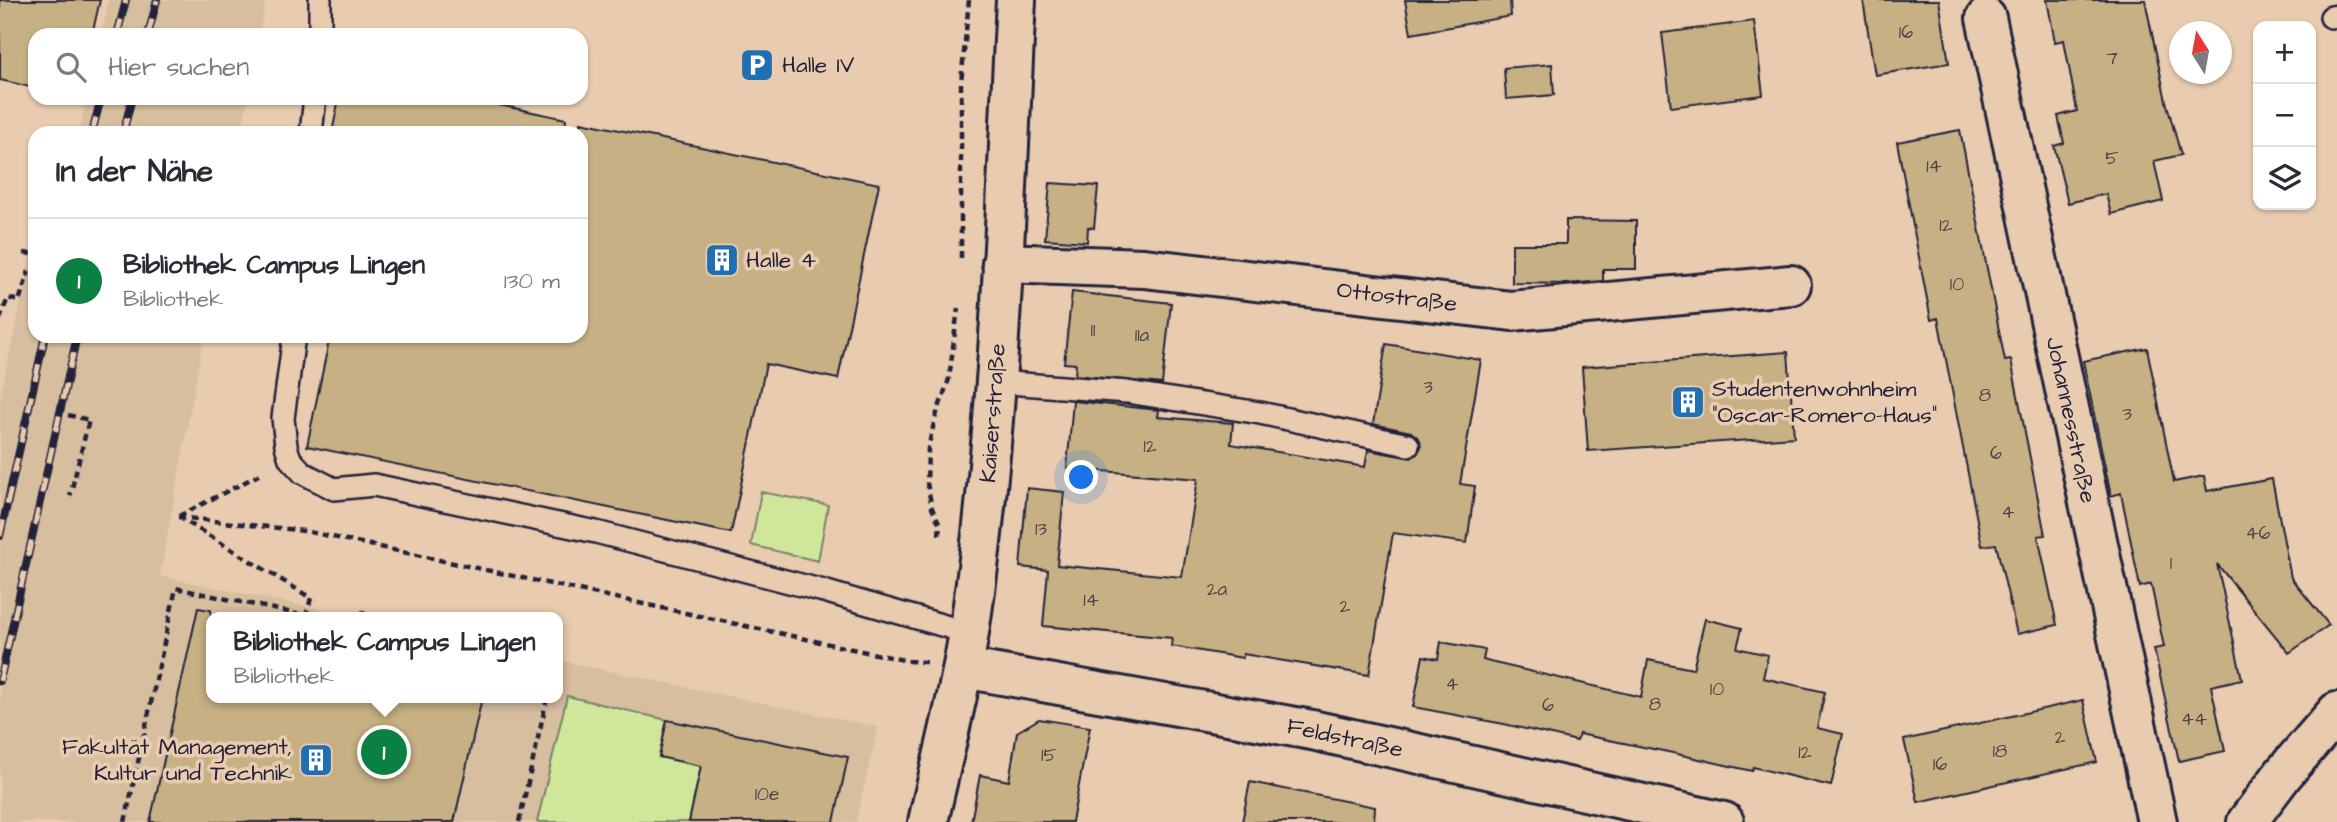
<!DOCTYPE html>
<html lang="de">
<head>
<meta charset="utf-8">
<style>
  :root { --surface:#fff; --page:#f2f2f3; --text:#2b2b33; --muted:#7c7c81; --line:#e1e1e2; --accent:#0b8043 }
  body { margin:0; font-family:"Architects Daughter",sans-serif; background:var(--page); color:var(--text) }
  .controls { position:absolute; right:21px; top:21px; display:grid; overflow:hidden; border-radius:14px; box-shadow:0 2px 5px #0004 }
  .controls button { width:63px; height:63px; display:grid; place-items:center; padding:0; border:0; border-bottom:2px solid var(--line); background:var(--surface); color:var(--text); font:35px sans-serif }
  .compass { position:absolute; left:2169px; top:21px; width:63px; height:63px; border-radius:50%; background:var(--surface); box-shadow:0 2px 5px #0004; rotate:349deg }
  .you { position:absolute; left:1082px; top:478px; width:24px; height:24px; margin:-18px; border:5px solid #fff; border-radius:50%; background:#1a73e8; box-shadow:0 0 0 10px #1a73e833 }
  .badge { display:grid; place-items:center; width:46px; height:46px; border-radius:50%; background:var(--accent); color:#fff; font-size:23px; font-weight:700 }
  .pin { position:absolute; translate:-50% -50%; border:4px solid #fff; box-shadow:0 2px 7px #0006 }
  .popup { position:absolute; left:206px; top:612px; width:357px; height:91px; box-sizing:border-box; display:grid; place-content:center; border-radius:14px; background:var(--surface); filter:drop-shadow(0 2px 5px #0005); font-size:23px; white-space:nowrap; color:var(--muted) }
  .popup b { font-size:26px; color:var(--text) }
  .popup::after { content:''; position:absolute; left:50%; top:100%; margin-left:-14px; border:14px solid transparent; border-top-color:var(--surface) }
  .list { margin:0; padding:0; list-style:none }
  h2 { display:flex; justify-content:space-between; align-items:center; height:91px; margin:0; padding:0 28px; font-size:30px }
  h2 small { font-size:23px; font-weight:400; color:var(--muted) }
  .list li { display:grid; grid-template-columns:46px 1fr auto; gap:21px; align-items:center; box-sizing:border-box; height:126px; padding:0 28px; border-top:2px solid var(--line) }
  .list b { display:block; font-size:26px; white-space:nowrap }
  .list p { margin:0; font-size:23px; white-space:nowrap; color:var(--muted) }
  .list em { font-size:23px; font-style:normal; color:var(--muted) }
  .icon { flex:none; width:38px; height:38px; fill:none; stroke:currentColor; stroke-width:2; stroke-linecap:round; stroke-linejoin:round }
  .map { position:relative; flex:none; width:2337px; height:822px; overflow:hidden }
  .search { position:absolute; background:var(--surface); box-shadow:0 2px 5px #0004; left:28px; top:28px; width:560px; height:77px; display:flex; align-items:center; gap:18px; box-sizing:border-box; padding:0 24px; border-radius:21px; color:var(--muted); font-size:26px }
  .panel { position:absolute; background:var(--surface); box-shadow:0 2px 5px #0004; left:28px; top:126px; width:560px; height:217px; border-radius:21px }
  .map>svg:first-child { display:block }
  .built { fill:#d7be9f }
  .green { fill:#d0e69b; stroke:#79846b; stroke-width:2 }
  .building { fill:#c7b184; stroke:#22223b; stroke-width:2 }
  .lines { fill:none; stroke-linecap:round; stroke-linejoin:round }
  .service-casing { stroke:#22223b; stroke-width:26 }
  .minor-casing { stroke:#22223b; stroke-width:44 }
  .secondary-casing { stroke:#22223b; stroke-width:44 }
  .path { stroke:#22223b; stroke-width:4.5; stroke-dasharray:7 5; stroke-linecap:butt }
  .service { stroke:#e9ccb0; stroke-width:21 }
  .minor { stroke:#e9ccb0; stroke-width:38 }
  .secondary { stroke:#e9ccb0; stroke-width:38 }
  .rail-casing { stroke:#22223b; stroke-width:8 }
  .rail { stroke:#e9ccb0; stroke-width:5; stroke-dasharray:16; stroke-linecap:butt }
  .labels { text-anchor:middle; dominant-baseline:central; stroke-width:7; stroke-linejoin:round; paint-order:stroke }
  .number-label { font-size:19px; fill:#4b464d }
  .poi-label { font-size:23px; fill:#22223b; stroke:#e9ccb0; text-anchor:start }
  .street-label { font-size:23px; fill:#22223b; stroke:#e9ccb0 }
</style>
</head>
<body>
<div class="map">
<svg width="2337" height="822" viewBox="0 0 2337 822">
  <rect width="100%" height="100%" fill="#e9ccb0"/>
  <filter id="ink" filterUnits="userSpaceOnUse"><feTurbulence type="fractalNoise" baseFrequency=".0143" numOctaves="2"/><feDisplacementMap in="SourceGraphic" scale="14" xChannelSelector="R" yChannelSelector="G"/><feConvolveMatrix kernelMatrix="1 2 1 2 8 2 1 2 1" color-interpolation-filters="sRGB"/></filter>
  <g filter="url(#ink)">
    <path class="built" d="M109,0H266L259,35H101Z
      M87,98H248L241,133H79Z
      M35,238V336H204L160,576L355,617H211V698H557V660L878,727L856,822H0V397Z"/>
    <path class="green" d="M761,492L828,505L818,561L751,545Z
      M567,696L667,720L660,757L701,766L689,822H537Z"/>
    <path class="building" d="M0,0H100L92,35H35V88L0,80Z
      M1405,0H1510L1511,16L1411,34Z
      M1863,0H1939L1949,63L1875,75Z
      M2047,0H2145L2166,101L2181,155L2154,161L2163,201L2111,214L2106,194L2068,203L2054,146L2064,143L2058,116L2077,111L2064,40L2055,42Z
      M1754,21L1763,95L1671,107L1662,33Z
      M1552,64L1554,95L1506,99L1504,68Z
      M339,98H466L566,119L565,133H332Z
      M581,122L879,184L838,379L766,364L731,533L307,446L330,336H581Z
      M1960,130L2005,361L2011,360L2045,535L2038,536L2057,625L2017,634L1996,544L1982,546L1938,318L1931,320L1897,142Z
      M1050,183L1098,186L1094,228L1088,227L1087,242L1045,239Z
      M1566,220L1636,221V269H1603V281L1566,284L1512,283V244H1566Z
      M1072,292L1171,303L1162,384L1075,375L1076,364L1064,363Z
      M1386,344L1481,360L1460,484L1475,486L1467,543L1393,533L1369,675L1243,654V658L1171,646L1172,638L1043,626L1048,570L1020,567L1027,488L1064,492L1057,565L1182,577L1198,479L1067,468L1073,401L1159,410L1158,417L1233,423L1231,444L1365,467L1368,450L1411,458L1417,454L1421,447L1420,440L1411,432L1373,424Z
      M2147,348L2174,482L2204,476L2207,491L2272,479L2291,578L2329,625L2289,653L2217,564L2242,679L2211,686L2225,751L2179,761L2154,649L2164,647L2151,584L2140,587L2121,493L2111,496L2083,361Z
      M1788,352L1794,437L1588,451L1582,367Z
      M198,608L211,610V698H482L454,822H150Z
      M1705,619L1742,628L1737,648L1768,655L1763,678L1825,692L1817,728L1843,734L1831,786L1753,767L1752,771L1673,753L1579,734L1577,741L1504,724L1413,707L1423,656L1438,659L1441,642L1485,650L1483,660L1490,662L1641,697L1648,660L1693,669Z
      M2083,700L2097,762L1918,802L1904,740Z
      M1039,719L1090,727L1072,822H971L980,775L1009,781L1017,732Z
      M667,720L848,757L834,822H689L701,766L659,757Z
      M1250,782L1375,807L1374,822H1242Z"/>
    <g class="lines">
      <g class="service-casing">
        <path id="service" d="M2331,17L2337,16
          M320,35V0
          M311,133L315,98
          M294,336L283,418L286,446L290,459L303,473L334,489L374,485L596,532L820,590L969,633
          M997,382L1127,392L1260,413L1408,445"/>
      </g>
      <g class="minor-casing">
        <path id="minor" d="M1986,18L2157,822
          M1002,263L1144,268L1512,311L1791,285
          M963,668L1312,730L1724,822
          M2247,822L2284,773L2337,712"/>
      </g>
      <g class="secondary-casing">
        <path id="secondary" d="M928,822C943,755 961,688 971,619C1001,414 1005,207 1016,0"/>
      </g>
      <path class="path" d="M24,253L32,254
        M961,258V83L969,0
        M0,319L8,298L19,301L29,271
        M68,415L89,420L70,496
        M179,516L264,472
        M178,517L305,531L908,661L926,662
        M939,535L940,525L932,508L927,483L928,448L935,419L949,379L958,308
        M362,617L364,609
        M125,822L176,588L306,616L311,598L182,519
        M519,822L547,698"/>
      <use href="#service" class="service"/>
      <use href="#minor" class="minor"/>
      <use href="#secondary" class="secondary"/>
      <g class="rail-casing">
        <path id="rail" d="M117,35L126,0
          M148,35L157,0
          M92,133L101,98
          M123,133L132,98
          M0,536L45,336
          M0,681L77,336"/>
      </g>
      <use href="#rail" class="rail"/>
    </g>
  </g>
  <defs>
    <g id="parking-square" transform="scale(1.75)"><rect x="-9" y="-9" width="18" height="18" rx="4" fill="#1f6fb2" stroke="#e9ccb0"/><path d="M-3.5-5.5H1a3.5 3.5 0 0 1 0 7H-1V5.5H-3.5ZM-1-3.4V-.6H.8a1.4 1.4 0 0 0 0-2.8Z" fill="#fff"/></g>
    <g id="building-square" transform="scale(1.75)"><rect x="-9" y="-9" width="18" height="18" rx="4" fill="#1f6fb2" stroke="#e9ccb0"/><path d="M-4-6H4V6H1V3H-1V6H-4ZM-2.5-4.3h1.7v1.8h-1.7ZM.8-4.3h1.7v1.8H.8ZM-2.5-1h1.7V.8h-1.7ZM.8-1h1.7V.8H.8Z" fill="#fff"/></g>
  </defs>
  <g fill-rule="evenodd">
    <use href="#parking-square" x="757" y="65"/>
    <use href="#building-square" x="722" y="260"/>
    <use href="#building-square" x="1688" y="402"/>
    <use href="#building-square" x="316" y="760"/>
  </g>
  <g class="labels">
    <g class="number-label">
      <text x="1906" y="32">16</text>
      <text x="2112" y="58">7</text>
      <text x="2112" y="158">5</text>
      <text x="1934" y="166">14</text>
      <text x="1946" y="225">12</text>
      <text x="1957" y="284">10</text>
      <text x="1093" y="330">11</text>
      <text x="1142" y="335">11a</text>
      <text x="1428" y="387">3</text>
      <text x="1985" y="395">8</text>
      <text x="2127" y="414">3</text>
      <text x="1150" y="446">12</text>
      <text x="1996" y="453">6</text>
      <text x="2008" y="512">4</text>
      <text x="1041" y="529">13</text>
      <text x="2258" y="533">46</text>
      <text x="2171" y="563">1</text>
      <text x="1217" y="589">2a</text>
      <text x="1091" y="600">14</text>
      <text x="1345" y="606">2</text>
      <text x="1452" y="684">4</text>
      <text x="1717" y="689">10</text>
      <text x="1655" y="704">8</text>
      <text x="1548" y="705">6</text>
      <text x="2194" y="719">44</text>
      <text x="2060" y="737">2</text>
      <text x="2000" y="751">18</text>
      <text x="1805" y="752">12</text>
      <text x="1049" y="755">15</text>
      <text x="1940" y="764">16</text>
      <text x="767" y="794">10e</text>
    </g>
    <g class="poi-label">
      <text x="782" y="65">Halle IV</text>
      <text x="746" y="260">Halle 4</text>
      <text x="1712" y="389">Studentenwohnheim<tspan x="1712" dy="26">"Oscar-Romero-Haus"</tspan></text>
      <text x="292" y="747" text-anchor="end">Fakultät Management,<tspan x="292" dy="26">Kultur und Technik</tspan></text>
    </g>
    <g class="street-label">
      <text transform="translate(1397 297) rotate(7)">Ottostraße</text>
      <text transform="translate(993 413) rotate(-86)">Kaiserstraße</text>
      <text transform="translate(2071 420) rotate(78)">Johannesstraße</text>
      <text transform="translate(1345 738) rotate(12)">Feldstraße</text>
    </g>
  </g>
</svg>
<div class="controls">
<button>+</button>
<button>−</button>
<button><svg class="icon" aria-label="layers" viewBox="0 0 24 24"><path d="M12 4l9 5-9 5-9-5zM3 14l9 5 9-5"/></svg></button>
</div>
<svg class="compass" viewBox="-18 -18 36 36"><path d="M0-13l5 13h-10z" fill="#e53935"/><path d="M0 13l5-13h-10z" fill="#7c7c81"/></svg>
<div class="you"></div>
<div class="pin badge" style="left:384px;top:752px">1</div>
<div class="popup"><b>Bibliothek Campus Lingen</b>Bibliothek</div>
<div class="search"><svg class="icon" aria-label="search" viewBox="0 0 24 24"><circle cx="10" cy="10" r="6"/><path d="M15 15l6 6"/></svg>Hier suchen</div>
<section class="panel">
<h2>In der Nähe<small></small></h2>
<ul class="list">
<li><span class="badge">1</span><div><b>Bibliothek Campus Lingen</b><p>Bibliothek</p></div><em>130 m</em></li>
</ul>
</section>
</div>
</body>
</html>
